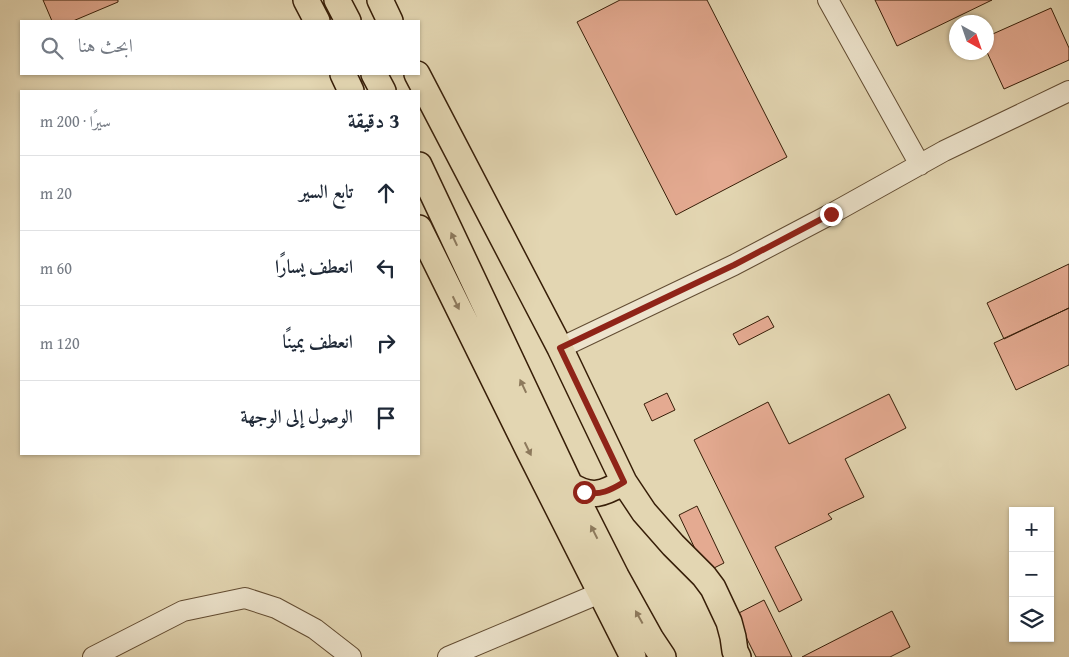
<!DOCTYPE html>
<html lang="ar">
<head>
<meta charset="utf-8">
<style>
  :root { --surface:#fff; --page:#f2f2f3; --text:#1f2937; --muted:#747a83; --line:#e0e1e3 }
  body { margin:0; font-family:"Gentium Book Plus",Amiri,serif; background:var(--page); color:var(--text); direction:rtl }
  .controls { position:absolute; right:15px; bottom:15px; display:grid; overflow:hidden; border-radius:0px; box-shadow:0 1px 4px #0004 }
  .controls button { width:45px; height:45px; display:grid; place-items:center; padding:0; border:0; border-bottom:1px solid var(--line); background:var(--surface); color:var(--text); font:25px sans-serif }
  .compass { position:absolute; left:949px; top:15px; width:45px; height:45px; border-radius:50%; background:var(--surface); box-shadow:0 1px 4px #0004; rotate:140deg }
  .stop { position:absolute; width:15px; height:15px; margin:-11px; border:4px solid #8f2418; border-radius:50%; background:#fff }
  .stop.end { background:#8f2418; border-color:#fff; box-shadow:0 1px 5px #0008 }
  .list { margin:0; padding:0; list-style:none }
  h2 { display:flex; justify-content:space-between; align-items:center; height:65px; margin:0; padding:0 20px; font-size:21px }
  h2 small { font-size:16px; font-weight:400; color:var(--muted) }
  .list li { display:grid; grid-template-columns:32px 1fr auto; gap:15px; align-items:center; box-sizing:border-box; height:75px; padding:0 20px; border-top:1px solid var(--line) }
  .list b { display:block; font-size:19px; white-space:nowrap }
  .list em { font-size:16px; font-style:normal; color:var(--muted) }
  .icon { flex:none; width:28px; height:28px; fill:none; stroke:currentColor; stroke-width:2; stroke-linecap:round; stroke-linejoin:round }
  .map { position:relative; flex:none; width:1069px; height:657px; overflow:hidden; direction:ltr }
  .search { position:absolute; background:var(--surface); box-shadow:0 1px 4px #0004; left:20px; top:20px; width:400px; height:55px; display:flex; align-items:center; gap:12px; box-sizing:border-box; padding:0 18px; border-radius:0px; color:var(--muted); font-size:19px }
  .panel { position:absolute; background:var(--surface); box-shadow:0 1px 4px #0004; left:20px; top:90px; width:400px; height:365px; border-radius:0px; direction:rtl }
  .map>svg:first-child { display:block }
  .building { fill:#e4aa91; stroke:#371e08 }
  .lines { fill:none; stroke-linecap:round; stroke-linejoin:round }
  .minor-casing { stroke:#624c32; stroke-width:22 }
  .major-casing { stroke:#371e08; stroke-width:28 }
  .minor { stroke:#ede4cd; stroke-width:20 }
  .major { stroke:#e3d6b2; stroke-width:25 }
  .oneway { fill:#8d7a5d }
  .route { stroke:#8f2418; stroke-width:6 }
</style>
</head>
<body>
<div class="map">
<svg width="1069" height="657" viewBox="0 0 1069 657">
  <rect width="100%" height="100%" fill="#e3d6b2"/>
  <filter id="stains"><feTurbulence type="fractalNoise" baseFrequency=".004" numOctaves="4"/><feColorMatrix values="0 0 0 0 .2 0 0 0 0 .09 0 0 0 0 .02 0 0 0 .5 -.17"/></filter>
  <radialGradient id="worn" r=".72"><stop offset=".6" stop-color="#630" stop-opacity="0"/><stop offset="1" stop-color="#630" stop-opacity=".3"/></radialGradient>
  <path class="building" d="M43,0H118V2L73,21H52Z
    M620,0H707L787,157L676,215L577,22Z
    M875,0H992L897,46Z
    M1051,8L1069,48V60L1004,89L986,50V37Z
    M1069,264V308L1004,339L987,303Z
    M1069,308V365L1016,390L994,343Z
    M768,316L774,327L739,345L733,334Z
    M667,393L675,410L652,421L644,404Z
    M889,394L906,428L845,459L864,497L828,514L832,519L775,547L802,600L779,612L694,440L768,402L789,444Z
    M697,506L724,563L706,572L679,515Z
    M764,600L792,657H756L735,615Z
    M892,611L910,647L890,657H802Z"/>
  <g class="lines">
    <g class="minor-casing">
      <path id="minor" d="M828,0L920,165
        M560,348L734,265L831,214L944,151L1069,91
        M93,657L183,611L245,598L276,608L315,629L351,657
        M448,657L600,593"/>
    </g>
    <g class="major-casing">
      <path id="major" d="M306,0L317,21
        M337,0L348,21
        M380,0L390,21
        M343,74L351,91
        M374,74L383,91
        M417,74L560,348L624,482L644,512L673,545L704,576L713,588L729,622L733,637L735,651L738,657
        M419,165L570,485L616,576L651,639L663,657
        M419,228L528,449L633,657
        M570,485C592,499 603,494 624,482"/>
    </g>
    <use href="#minor" class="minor"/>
    <use href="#major" class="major"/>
  </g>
  <defs><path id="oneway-solid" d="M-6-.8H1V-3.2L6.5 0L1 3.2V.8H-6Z" transform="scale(1.25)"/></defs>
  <g class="oneway">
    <use href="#oneway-solid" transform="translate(454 239) rotate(-115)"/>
    <use href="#oneway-solid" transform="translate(456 303) rotate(64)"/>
    <use href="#oneway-solid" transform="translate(523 386) rotate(-115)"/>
    <use href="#oneway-solid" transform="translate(528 449) rotate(64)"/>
    <use href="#oneway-solid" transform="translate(594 532) rotate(-117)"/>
    <use href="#oneway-solid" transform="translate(639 617) rotate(-119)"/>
  </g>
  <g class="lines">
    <path class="route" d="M584,492C600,496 611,490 624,482L560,348L734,265L831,214"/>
  </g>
  <rect width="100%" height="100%" filter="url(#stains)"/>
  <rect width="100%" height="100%" fill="url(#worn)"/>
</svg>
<div class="controls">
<button>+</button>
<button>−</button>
<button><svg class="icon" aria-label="layers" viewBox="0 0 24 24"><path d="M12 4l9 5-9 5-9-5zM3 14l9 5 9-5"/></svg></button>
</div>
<svg class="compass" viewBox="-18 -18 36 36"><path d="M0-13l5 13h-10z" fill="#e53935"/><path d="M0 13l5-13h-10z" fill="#747a83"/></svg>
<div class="stop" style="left:584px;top:492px"></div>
<div class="stop end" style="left:831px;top:214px"></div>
<div class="search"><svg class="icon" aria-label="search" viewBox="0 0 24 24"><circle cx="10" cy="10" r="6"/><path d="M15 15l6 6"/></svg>ابحث هنا</div>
<section class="panel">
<h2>3 دقيقة<small>سيرًا · 200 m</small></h2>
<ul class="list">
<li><svg class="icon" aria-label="ahead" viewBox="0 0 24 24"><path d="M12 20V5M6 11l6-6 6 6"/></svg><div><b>تابع السير</b></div><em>20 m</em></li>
<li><svg class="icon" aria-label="left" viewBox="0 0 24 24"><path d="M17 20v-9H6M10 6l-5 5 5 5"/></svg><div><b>انعطف يسارًا</b></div><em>60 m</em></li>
<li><svg class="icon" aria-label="right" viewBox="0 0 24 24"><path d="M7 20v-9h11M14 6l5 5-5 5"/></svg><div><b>انعطف يمينًا</b></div><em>120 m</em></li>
<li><svg class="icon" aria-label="arrive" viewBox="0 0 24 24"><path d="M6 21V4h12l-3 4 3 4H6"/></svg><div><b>الوصول إلى الوجهة</b></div></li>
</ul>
</section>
</div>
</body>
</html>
